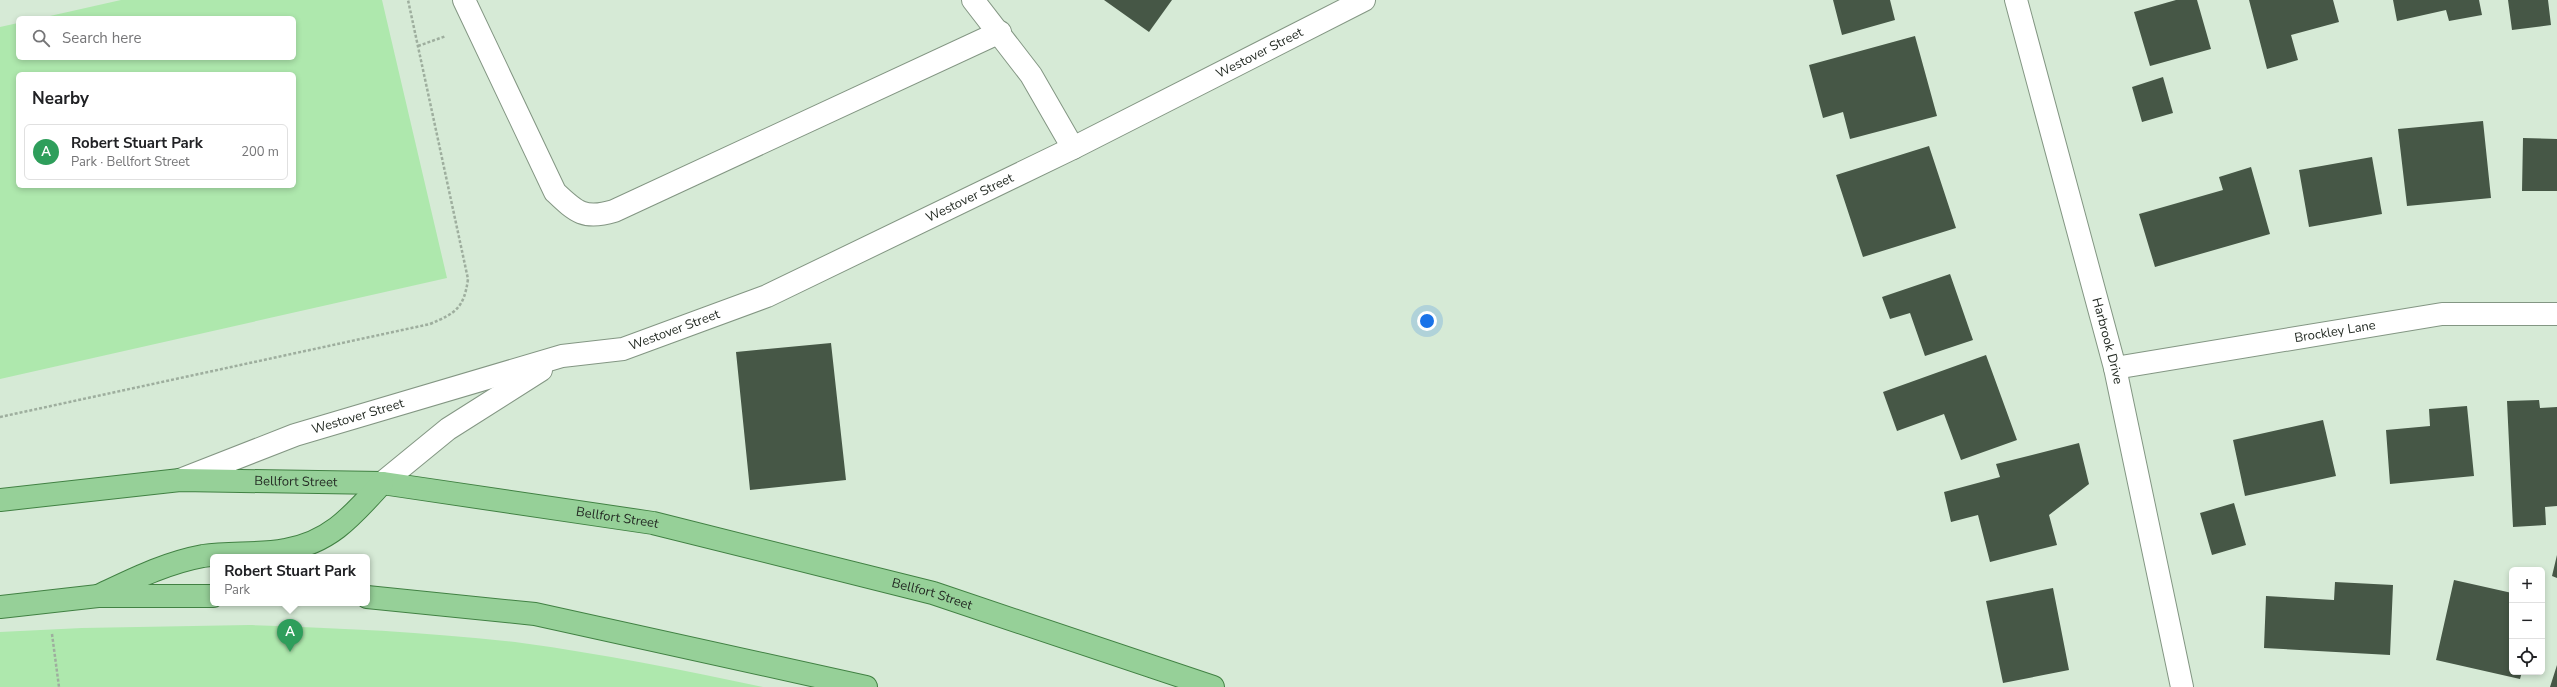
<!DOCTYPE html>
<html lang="en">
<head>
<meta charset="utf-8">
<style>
  :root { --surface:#fff; --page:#f2f2f2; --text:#202124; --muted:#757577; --line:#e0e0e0; --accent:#d93025 }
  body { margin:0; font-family:"Nunito Sans",sans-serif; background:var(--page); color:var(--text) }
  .controls { position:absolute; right:12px; bottom:12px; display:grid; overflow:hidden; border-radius:6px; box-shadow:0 2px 6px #0003 }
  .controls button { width:36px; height:36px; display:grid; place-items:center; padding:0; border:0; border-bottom:1px solid var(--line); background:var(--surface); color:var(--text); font:20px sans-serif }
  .you { position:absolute; left:1427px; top:321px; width:14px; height:14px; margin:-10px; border:3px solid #fff; border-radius:50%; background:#1a73e8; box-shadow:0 0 0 6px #1a73e833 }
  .badge { display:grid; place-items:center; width:26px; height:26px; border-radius:50%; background:var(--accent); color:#fff; font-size:13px; font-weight:700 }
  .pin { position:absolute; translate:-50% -33px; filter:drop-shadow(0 1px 2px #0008) }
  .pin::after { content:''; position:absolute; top:21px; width:14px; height:12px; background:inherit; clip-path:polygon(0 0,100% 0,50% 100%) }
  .popup { position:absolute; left:210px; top:554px; width:160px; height:52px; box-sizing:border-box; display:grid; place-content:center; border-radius:6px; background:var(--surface); filter:drop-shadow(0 1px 3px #0005); font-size:13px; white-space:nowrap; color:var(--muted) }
  .popup b { font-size:15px; color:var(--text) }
  .popup::after { content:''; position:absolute; left:50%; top:100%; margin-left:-8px; border:8px solid transparent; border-top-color:var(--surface) }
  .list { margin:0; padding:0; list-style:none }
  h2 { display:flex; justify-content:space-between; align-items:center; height:52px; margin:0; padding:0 16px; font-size:17px }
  h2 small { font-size:13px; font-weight:400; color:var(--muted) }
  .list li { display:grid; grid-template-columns:26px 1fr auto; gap:12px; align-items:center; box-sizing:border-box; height:56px; margin:0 8px 8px; padding:0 8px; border:1px solid var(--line); border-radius:6px }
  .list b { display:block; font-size:15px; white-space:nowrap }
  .list p { margin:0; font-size:13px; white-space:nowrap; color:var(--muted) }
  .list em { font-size:13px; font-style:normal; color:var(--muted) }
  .icon { flex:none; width:22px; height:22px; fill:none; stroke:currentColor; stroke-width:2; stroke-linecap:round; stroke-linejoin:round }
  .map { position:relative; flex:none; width:2557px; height:687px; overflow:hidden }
  .search { position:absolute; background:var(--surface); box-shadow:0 2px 6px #0003; left:16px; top:16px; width:280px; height:44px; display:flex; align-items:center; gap:10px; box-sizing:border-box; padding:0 14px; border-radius:6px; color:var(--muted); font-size:15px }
  .panel { position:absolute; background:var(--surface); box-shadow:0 2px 6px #0003; left:16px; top:72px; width:280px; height:116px; border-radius:6px }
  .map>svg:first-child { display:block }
  .green { fill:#aee8ad; fill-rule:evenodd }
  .building { fill:#465746 }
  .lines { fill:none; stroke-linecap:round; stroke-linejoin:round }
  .minor-casing { stroke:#839683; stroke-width:24 }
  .major-casing { stroke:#418143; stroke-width:24 }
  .path { stroke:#9eae9e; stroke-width:2.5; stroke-dasharray:3 2; stroke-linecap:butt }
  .minor { stroke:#fff; stroke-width:22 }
  .major { stroke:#96d098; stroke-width:22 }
  .labels { text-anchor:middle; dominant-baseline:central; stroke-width:4; stroke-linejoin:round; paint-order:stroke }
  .street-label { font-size:13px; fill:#242b24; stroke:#d6ead6 }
</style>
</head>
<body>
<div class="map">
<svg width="2557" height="687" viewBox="0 0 2557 687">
  <rect width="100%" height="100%" fill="#d6ead6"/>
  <path class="green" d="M121,0H382L447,278L0,379V27L18,23V58H294V18H41ZM18,74H294V186H18Z
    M249,625C340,628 431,632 522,643C603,654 683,670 763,687H0V632L82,628Z"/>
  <path class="building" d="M1104,0H1172L1149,32Z
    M1833,0H1890L1895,20L1842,35Z
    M2176,0H2197L2211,49L2150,66L2134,12Z
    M2249,0H2333L2339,22L2291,35L2298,60L2267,69Z
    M2393,0H2479L2482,15L2449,21L2446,10L2397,21Z
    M2508,0H2548L2551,25L2512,30Z
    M1915,36L1937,116L1850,139L1843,112L1823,118L1809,65Z
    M2163,77L2173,113L2142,122L2132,87Z
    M2483,121L2491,198L2407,206L2398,129Z
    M2523,138L2557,139V191H2522Z
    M1929,146L1956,228L1863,257L1836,175Z
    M2372,157L2382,214L2309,227L2299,170Z
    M2251,167L2270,234L2155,267L2139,214L2223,190L2219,177Z
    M1950,274L1973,340L1925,356L1910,313L1890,319L1882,297Z
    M831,343L846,480L750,490L736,352Z
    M1986,355L2017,440L1961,460L1944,414L1897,431L1883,392Z
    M2539,400L2540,408L2557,407V506L2545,507L2546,525L2513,527L2507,401Z
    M2467,406L2474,476L2390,484L2386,430L2430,426L2429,409Z
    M2323,420L2336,476L2245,496L2233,440Z
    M2079,443L2089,484L2049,515L2057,545L1990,562L1978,515L1951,522L1944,492L2000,477L1996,464Z
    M2234,503L2246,545L2212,555L2200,513Z
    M2557,555V578L2552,576Z
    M2454,580L2512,593V672H2522L2520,679L2436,660Z
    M2335,582L2393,585L2390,655L2264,648L2266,596L2334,600Z
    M2053,588L2069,670L2003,683L1986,601Z
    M2557,665V687H2550Z"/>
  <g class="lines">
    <g class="minor-casing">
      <g id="minor">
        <path d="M464,0L555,192C576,212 584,220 614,211L1000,32"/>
        <path d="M973,0L1031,75L1073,148"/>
        <path id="s1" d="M2016,0L2115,368L2182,687"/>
        <path id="s2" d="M2115,368L2442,314H2557"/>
        <path id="s3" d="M180,480L295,435L562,356L623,349L767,296L1073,148L1364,0"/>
        <path d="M382,483L448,429L541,370"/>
      </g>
    </g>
    <g class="major-casing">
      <g id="major">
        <path id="s4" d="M0,500L180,480L382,483L653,523L933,593L1213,687"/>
        <path d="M98,596C132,580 165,563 203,556C230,552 258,555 285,550C330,543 353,515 382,483"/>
        <path d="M367,597L535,614L866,687"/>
        <path d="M0,607L98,596H213"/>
      </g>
    </g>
    <path class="path" d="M418,46L446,36
      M0,417L430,324C456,313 464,308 468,279L408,0
      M52,634L59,687"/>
    <use href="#minor" class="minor"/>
    <use href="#major" class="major"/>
  </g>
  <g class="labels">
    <g class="street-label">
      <text stroke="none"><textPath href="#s3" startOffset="1166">Westover Street</textPath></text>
      <text stroke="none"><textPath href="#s3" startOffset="842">Westover Street</textPath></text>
      <text stroke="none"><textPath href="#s3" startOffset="518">Westover Street</textPath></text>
      <text stroke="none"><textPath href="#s2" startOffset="223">Brockley Lane</textPath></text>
      <text stroke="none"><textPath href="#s1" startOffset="353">Harbrook Drive</textPath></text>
      <text stroke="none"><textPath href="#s3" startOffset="189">Westover Street</textPath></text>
      <text stroke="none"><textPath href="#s4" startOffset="297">Bellfort Street</textPath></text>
      <text stroke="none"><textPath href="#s4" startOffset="621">Bellfort Street</textPath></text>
      <text stroke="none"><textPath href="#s4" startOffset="945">Bellfort Street</textPath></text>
    </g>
  </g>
</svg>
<div class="controls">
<button>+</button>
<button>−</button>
<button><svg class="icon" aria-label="locate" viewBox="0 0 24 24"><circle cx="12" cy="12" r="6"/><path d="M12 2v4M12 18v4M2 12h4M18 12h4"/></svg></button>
</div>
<div class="you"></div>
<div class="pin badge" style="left:290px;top:652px;background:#2e9e5b">A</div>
<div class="popup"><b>Robert Stuart Park</b>Park</div>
<div class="search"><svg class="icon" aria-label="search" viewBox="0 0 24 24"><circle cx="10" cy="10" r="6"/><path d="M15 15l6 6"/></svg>Search here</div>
<section class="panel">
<h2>Nearby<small></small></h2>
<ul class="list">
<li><span class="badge" style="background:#2e9e5b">A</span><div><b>Robert Stuart Park</b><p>Park · Bellfort Street</p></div><em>200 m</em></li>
</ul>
</section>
</div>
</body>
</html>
